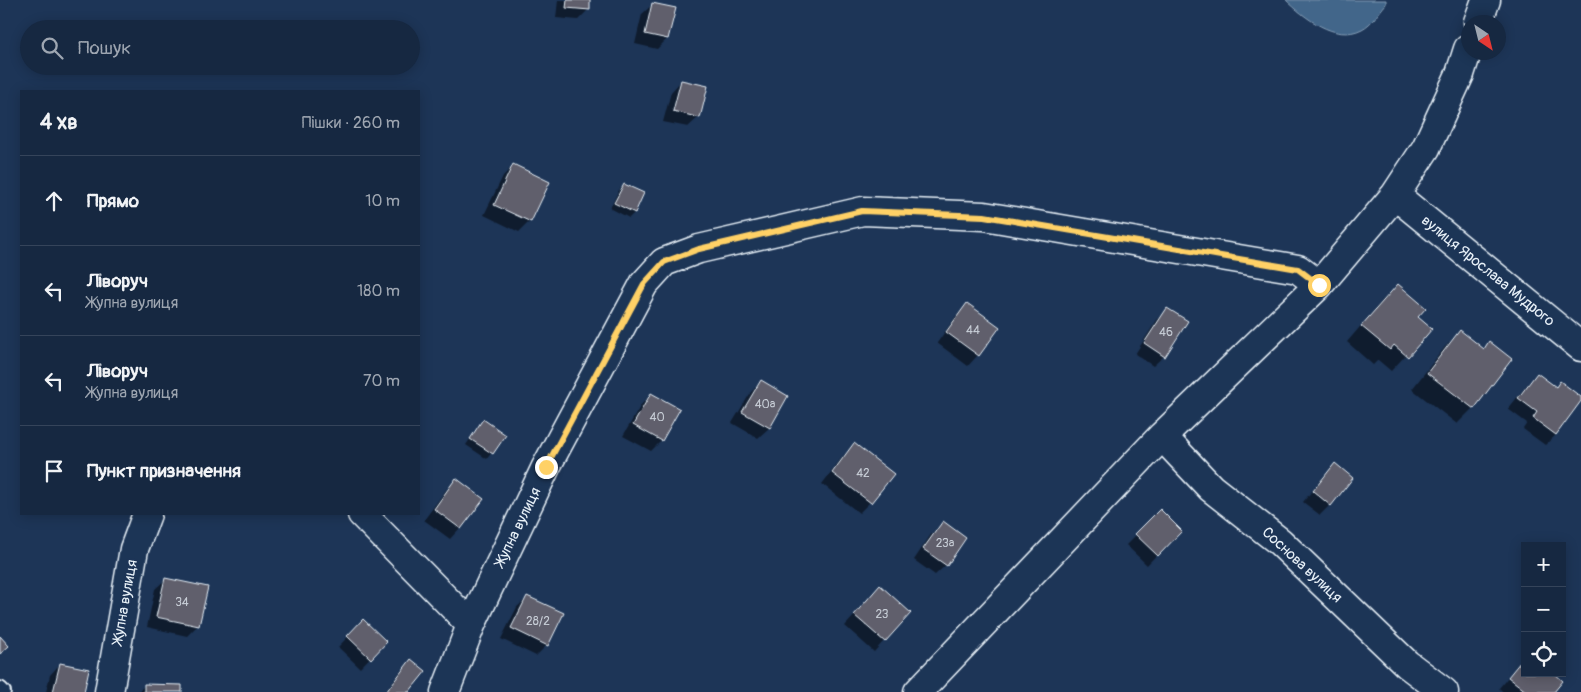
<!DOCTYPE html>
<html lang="uk">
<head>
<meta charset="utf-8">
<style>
  :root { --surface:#162841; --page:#1f3048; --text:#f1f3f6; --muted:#9ea6b1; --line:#35445a }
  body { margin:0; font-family:Pangolin,sans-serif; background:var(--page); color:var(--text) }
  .controls { position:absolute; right:15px; bottom:15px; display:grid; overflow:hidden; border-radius:0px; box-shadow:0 2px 12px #0003 }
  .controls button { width:45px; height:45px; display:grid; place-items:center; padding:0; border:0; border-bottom:1px solid var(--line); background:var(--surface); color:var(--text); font:25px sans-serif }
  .compass { position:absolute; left:1461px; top:15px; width:45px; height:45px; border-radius:50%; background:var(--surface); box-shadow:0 2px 12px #0003; rotate:145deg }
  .stop { position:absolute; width:15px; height:15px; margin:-11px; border:4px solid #ffd166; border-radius:50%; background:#fff }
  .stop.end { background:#ffd166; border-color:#fff; box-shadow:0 1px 5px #0008 }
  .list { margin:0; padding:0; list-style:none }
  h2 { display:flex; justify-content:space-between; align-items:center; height:65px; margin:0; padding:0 20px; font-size:21px }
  h2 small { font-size:16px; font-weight:400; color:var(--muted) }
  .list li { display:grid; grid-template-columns:32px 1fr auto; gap:15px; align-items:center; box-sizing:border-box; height:90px; padding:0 20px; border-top:1px solid var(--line) }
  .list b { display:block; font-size:19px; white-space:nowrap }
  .list p { margin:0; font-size:16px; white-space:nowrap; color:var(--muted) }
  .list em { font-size:16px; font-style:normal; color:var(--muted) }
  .icon { flex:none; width:28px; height:28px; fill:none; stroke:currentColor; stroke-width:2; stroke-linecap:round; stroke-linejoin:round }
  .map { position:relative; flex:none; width:1581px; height:692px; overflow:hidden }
  .search { position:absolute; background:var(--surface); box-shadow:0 2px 12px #0003; left:20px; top:20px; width:400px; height:55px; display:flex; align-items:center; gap:12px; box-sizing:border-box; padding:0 18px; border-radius:28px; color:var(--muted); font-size:19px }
  .panel { position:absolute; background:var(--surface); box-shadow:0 2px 12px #0003; left:20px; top:90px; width:400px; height:425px; border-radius:0px }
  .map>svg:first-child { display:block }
  .water { fill:#43668a; stroke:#859eb6 }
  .shadow { fill:#0007 }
  .building { fill:#615f6c; stroke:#e8f1f8 }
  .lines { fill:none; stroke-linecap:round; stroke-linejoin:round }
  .service-casing { stroke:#e8f1f8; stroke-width:18 }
  .minor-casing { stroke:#e8f1f8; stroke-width:31 }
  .service { stroke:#1d3557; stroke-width:14 }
  .minor { stroke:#1d3557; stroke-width:28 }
  .route { stroke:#ffd166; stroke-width:6 }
  .labels { text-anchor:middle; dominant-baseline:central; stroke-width:4; stroke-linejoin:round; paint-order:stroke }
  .number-label { font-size:12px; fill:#c6ccd5 }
  .street-label { font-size:15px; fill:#e8f1f8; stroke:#1d3557 }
</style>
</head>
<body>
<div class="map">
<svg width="1581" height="692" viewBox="0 0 1581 692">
  <rect width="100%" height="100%" fill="#1d3557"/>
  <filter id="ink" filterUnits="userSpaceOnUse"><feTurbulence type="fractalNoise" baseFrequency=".02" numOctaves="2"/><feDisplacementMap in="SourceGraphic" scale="10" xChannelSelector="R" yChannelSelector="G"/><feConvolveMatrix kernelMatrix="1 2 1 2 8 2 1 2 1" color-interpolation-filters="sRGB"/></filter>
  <g filter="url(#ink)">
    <path class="water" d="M1286,0H1386V4C1379,12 1372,24 1362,29C1335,43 1304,17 1286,0Z"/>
    <path class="shadow" d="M558,0H589L588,10L578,20L556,18Z
      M653,4L667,39L657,49L635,44L642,14Z
      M681,81L699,117L688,127L663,122L671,92Z
      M513,166L530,221L519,232L484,215L503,176Z
      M624,185L643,194L634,213L629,218L610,208L619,190Z
      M1398,285L1416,317L1430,329L1391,371L1378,360L1373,365L1347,342L1382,301Z
      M967,305L978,355L968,366L937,343L957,315Z
      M1168,310L1164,356L1153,366L1135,354L1157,320Z
      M1460,332L1483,350L1490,343L1511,360L1473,408L1457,424L1412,389L1445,347Z
      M1537,374L1555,388L1560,383L1581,399L1556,435L1545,445L1523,429L1527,423L1508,409L1527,385Z
      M761,382L787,397L769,428L758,438L732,423L751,392Z
      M651,394L679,410L661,441L651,451L623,436L641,405Z
      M479,426L504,435L487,459L466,445Z
      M855,445L892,474L870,502L859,513L822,484L844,455Z
      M1335,465L1330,505L1320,515L1303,502L1325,475Z
      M457,480L460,528L450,539L424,520L446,490Z
      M1160,511L1180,531L1147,565L1126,545Z
      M943,523L946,565L935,575L914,560L932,533Z
      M166,579L198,625L187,636L147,627L155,589Z
      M528,597L547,645L536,656L501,639L517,607Z
      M870,598L909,613L874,652L845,626Z
      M363,621L385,642L360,668L338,647Z
      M1525,657V673L1552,692H1503L1499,688Z
      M411,661L408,692H385L401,671Z
      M60,664L83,692H46L50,675Z
      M144,686L181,692H138Z"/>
    <path class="building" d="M567,0H590V10L566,8Z
      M652,3L676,8L668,39L645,34Z
      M681,80L708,86L700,118L673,111Z
      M513,164L550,182L531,222L494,205Z
      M624,184L644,193L635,213L614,203Z
      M1398,284L1426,308L1418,317L1432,329L1408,357L1394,345L1390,350L1361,326Z
      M967,303L1000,327L979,356L946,332Z
      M1167,308L1188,321L1165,357L1144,343Z
      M1460,330L1484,349L1489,341L1512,359L1474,409L1427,373Z
      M1537,373L1556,387L1560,381L1581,397V401L1556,435L1533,418L1537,412L1518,398Z
      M761,380L788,396L770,428L742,412Z
      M651,393L680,409L662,441L633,425Z
      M483,419L506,435L493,454L470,439Z
      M854,443L894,474L871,503L832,473Z
      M1335,463L1353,478L1331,506L1313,491Z
      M456,478L484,499L461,529L434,509Z
      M1160,509L1182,531L1158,556L1135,534Z
      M943,521L966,538L947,566L923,549Z
      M165,578L208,587L199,626L156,617Z
      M880,585L911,613L885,642L854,615Z
      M527,596L564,613L548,646L511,628Z
      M363,619L387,642L371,659L347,636Z
      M0,636L9,646L0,654Z
      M1525,656V673H1554L1563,681L1554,692H1527L1508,677Z
      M411,659L426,671L409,692H386Z
      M60,663L89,669L84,692H53Z
      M144,684L182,685V692H144Z"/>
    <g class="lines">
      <g class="service-casing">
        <path id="service" d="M0,689L3,692"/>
      </g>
      <g class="minor-casing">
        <path id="minor" d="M1478,22L1486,0
          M1395,195L1581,347
          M1162,436L1211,488L1280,542L1407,664L1444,692
          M362,514L471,625
          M109,692L134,549L147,514
          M445,692L471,625L546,467L644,284L664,262L699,249L863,211L984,216L1298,269L1319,285
          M918,692L1162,436L1319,285L1395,195L1426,148L1460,74L1468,49"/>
      </g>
      <use href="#service" class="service"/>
      <use href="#minor" class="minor"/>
    </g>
  </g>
  <g class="lines" filter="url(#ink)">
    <path class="route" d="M546,467L644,284L664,262L699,249L862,211L984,216L1298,269L1319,285"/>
  </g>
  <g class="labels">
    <g class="number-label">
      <text x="973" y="330">44</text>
      <text x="1166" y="332">46</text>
      <text x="765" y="404">40а</text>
      <text x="657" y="417">40</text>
      <text x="863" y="473">42</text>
      <text x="945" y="543">23а</text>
      <text x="182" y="602">34</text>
      <text x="882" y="614">23</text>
      <text x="538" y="621">28/2</text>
    </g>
    <g class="street-label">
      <text transform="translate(1488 271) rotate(39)">вулиця Ярослава Мудрого</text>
      <text transform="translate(518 527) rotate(-64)">Жупна вулиця</text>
      <text transform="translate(1302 565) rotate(43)">Соснова вулиця</text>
      <text transform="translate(125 602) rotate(-80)">Жупна вулиця</text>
    </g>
  </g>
</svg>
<div class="controls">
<button>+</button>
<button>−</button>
<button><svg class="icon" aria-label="locate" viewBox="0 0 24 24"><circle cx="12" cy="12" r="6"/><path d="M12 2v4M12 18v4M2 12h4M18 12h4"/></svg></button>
</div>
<svg class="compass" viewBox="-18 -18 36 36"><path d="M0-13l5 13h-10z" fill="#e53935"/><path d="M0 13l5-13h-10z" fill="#9ea6b1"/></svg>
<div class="stop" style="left:1319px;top:285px"></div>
<div class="stop end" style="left:546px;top:467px"></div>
<div class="search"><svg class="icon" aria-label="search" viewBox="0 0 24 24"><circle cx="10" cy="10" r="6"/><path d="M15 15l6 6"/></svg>Пошук</div>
<section class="panel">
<h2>4 хв<small>Пішки · 260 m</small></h2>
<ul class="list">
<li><svg class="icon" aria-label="ahead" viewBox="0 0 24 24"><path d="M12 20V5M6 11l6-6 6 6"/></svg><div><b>Прямо</b></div><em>10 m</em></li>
<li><svg class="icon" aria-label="left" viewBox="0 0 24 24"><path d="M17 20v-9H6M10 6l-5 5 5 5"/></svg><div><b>Ліворуч</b><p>Жупна вулиця</p></div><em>180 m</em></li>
<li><svg class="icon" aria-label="left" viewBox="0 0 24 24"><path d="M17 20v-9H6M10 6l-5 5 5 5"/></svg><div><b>Ліворуч</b><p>Жупна вулиця</p></div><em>70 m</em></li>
<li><svg class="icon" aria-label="arrive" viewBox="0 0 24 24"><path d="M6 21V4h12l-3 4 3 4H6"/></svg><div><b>Пункт призначення</b></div></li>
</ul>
</section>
</div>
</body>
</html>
